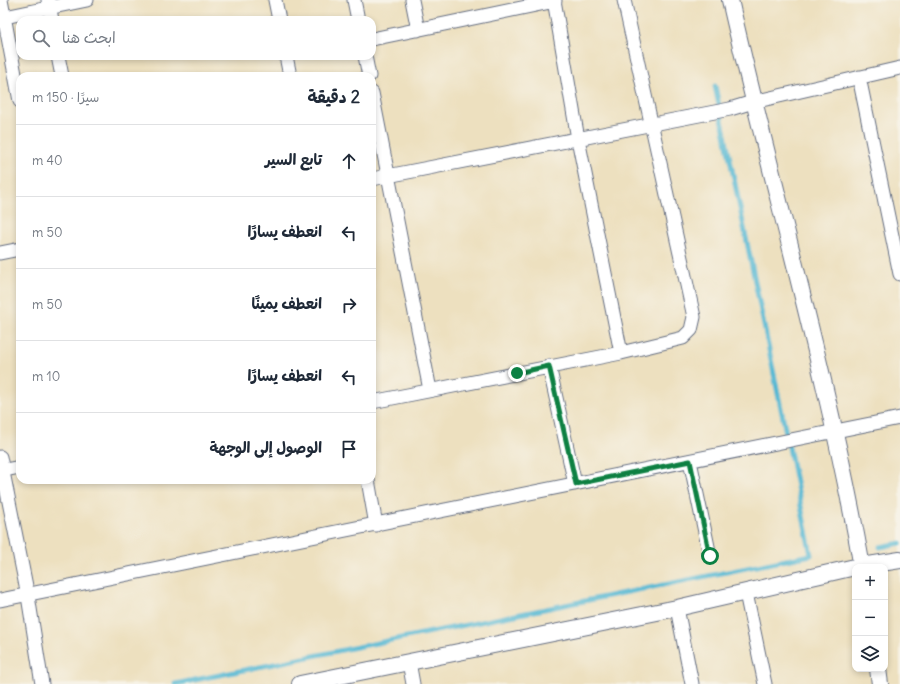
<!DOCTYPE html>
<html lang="ar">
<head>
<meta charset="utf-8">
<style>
  :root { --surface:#fff; --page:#f6f6f7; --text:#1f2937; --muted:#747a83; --line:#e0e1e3 }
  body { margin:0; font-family:Delius,"Playpen Sans Arabic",sans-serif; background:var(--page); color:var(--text); direction:rtl }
  .controls { position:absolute; right:12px; bottom:12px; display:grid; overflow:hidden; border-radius:8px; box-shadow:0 2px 6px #0003 }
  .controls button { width:36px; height:36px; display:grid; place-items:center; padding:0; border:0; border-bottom:1px solid var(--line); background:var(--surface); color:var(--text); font:20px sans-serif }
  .stop { position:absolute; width:12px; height:12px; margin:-9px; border:3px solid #0b8043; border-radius:50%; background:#fff }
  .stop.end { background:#0b8043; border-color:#fff; box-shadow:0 1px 4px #0008 }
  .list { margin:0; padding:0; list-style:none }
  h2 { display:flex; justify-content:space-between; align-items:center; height:52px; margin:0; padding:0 16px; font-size:17px }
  h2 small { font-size:13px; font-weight:400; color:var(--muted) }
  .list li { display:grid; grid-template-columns:26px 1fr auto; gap:12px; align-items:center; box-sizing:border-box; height:72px; padding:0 16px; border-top:1px solid var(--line) }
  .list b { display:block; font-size:15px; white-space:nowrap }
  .list em { font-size:13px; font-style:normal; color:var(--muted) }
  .icon { flex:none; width:22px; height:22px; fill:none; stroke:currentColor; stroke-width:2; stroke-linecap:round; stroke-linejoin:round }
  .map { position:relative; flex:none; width:900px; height:684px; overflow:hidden; direction:ltr }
  .search { position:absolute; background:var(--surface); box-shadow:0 2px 6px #0003; left:16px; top:16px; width:360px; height:44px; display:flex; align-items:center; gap:10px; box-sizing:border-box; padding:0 14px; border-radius:12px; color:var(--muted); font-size:15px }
  .panel { position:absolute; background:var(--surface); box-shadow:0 2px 6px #0003; left:16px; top:72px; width:360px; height:412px; border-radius:12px; direction:rtl }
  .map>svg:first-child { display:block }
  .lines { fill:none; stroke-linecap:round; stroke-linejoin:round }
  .stream { stroke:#54b8d3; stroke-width:5 }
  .minor-casing { stroke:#646d80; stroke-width:15 }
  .tertiary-casing { stroke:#646d80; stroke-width:18 }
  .minor { stroke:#fff; stroke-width:13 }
  .tertiary { stroke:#fff; stroke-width:16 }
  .route { stroke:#0b8043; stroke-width:5 }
</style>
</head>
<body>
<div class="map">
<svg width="900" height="684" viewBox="0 0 900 684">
  <rect width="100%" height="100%" fill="#f7f3e8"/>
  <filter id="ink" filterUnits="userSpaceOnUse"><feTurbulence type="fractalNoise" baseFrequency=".025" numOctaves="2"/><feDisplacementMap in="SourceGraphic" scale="8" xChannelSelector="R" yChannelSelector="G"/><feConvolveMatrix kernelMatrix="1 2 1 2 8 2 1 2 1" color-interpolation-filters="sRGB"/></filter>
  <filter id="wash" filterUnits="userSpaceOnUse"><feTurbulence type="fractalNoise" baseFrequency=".012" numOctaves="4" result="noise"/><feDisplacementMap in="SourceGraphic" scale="16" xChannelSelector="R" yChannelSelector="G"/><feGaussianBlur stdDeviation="0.9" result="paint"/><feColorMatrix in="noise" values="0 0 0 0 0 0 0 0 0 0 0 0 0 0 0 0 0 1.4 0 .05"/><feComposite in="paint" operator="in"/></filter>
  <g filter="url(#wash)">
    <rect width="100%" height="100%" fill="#ede0bf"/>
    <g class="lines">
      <path class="stream" d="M880,547L900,543
        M175,684L811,555L715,86"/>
    </g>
  </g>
  <g filter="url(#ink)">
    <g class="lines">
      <g class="minor-casing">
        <path id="minor" d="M1,0L20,101
          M48,0L52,20
          M275,0L279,20
          M354,0L358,20
          M412,0L418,30
          M554,0L578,139L621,353
          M0,18L87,0
          M372,39L555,1
          M58,56L62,76
          M286,56L290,76
          M365,56L369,76
          M859,77L900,274
          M372,93L430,390
          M372,179L730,109L753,102L900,68
          M0,253L20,249
          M549,366L575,484
          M372,402L621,353L683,338L691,330L694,317L624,0
          M0,457L28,596L42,684
          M690,461L710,556
          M0,471L20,467
          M368,480L376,525
          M746,593L765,684
          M0,600L900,418
          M677,608L692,684
          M409,662L413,684"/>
      </g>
      <g class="tertiary-casing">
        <path id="tertiary" d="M730,0C773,189 828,376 862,567
          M856,567L900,560
          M878,669L880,684
          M300,684L677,608L855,567"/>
      </g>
      <use href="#minor" class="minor"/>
      <use href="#tertiary" class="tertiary"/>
    </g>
  </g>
  <g class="lines" filter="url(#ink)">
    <path class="route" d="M517,373L549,366L576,484L690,461L710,556"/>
  </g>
</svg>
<div class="controls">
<button>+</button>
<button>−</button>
<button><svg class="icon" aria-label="layers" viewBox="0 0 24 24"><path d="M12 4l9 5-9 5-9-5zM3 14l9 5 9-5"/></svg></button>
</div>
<div class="stop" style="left:710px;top:556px"></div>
<div class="stop end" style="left:517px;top:373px"></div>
<div class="search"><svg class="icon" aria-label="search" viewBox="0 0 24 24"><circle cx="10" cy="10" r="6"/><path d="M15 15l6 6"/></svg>ابحث هنا</div>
<section class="panel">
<h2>2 دقيقة<small>سيرًا · 150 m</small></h2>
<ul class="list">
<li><svg class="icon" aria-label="ahead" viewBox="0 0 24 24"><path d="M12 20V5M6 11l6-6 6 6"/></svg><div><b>تابع السير</b></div><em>40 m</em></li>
<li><svg class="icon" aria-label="left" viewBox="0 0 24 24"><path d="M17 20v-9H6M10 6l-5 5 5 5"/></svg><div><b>انعطف يسارًا</b></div><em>50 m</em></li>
<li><svg class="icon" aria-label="right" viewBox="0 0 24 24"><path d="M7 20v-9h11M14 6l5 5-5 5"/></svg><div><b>انعطف يمينًا</b></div><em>50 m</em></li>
<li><svg class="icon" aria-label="left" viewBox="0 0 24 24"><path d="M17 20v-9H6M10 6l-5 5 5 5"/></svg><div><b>انعطف يسارًا</b></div><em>10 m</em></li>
<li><svg class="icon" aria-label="arrive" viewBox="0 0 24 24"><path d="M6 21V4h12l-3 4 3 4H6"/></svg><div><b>الوصول إلى الوجهة</b></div></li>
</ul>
</section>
</div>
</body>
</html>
